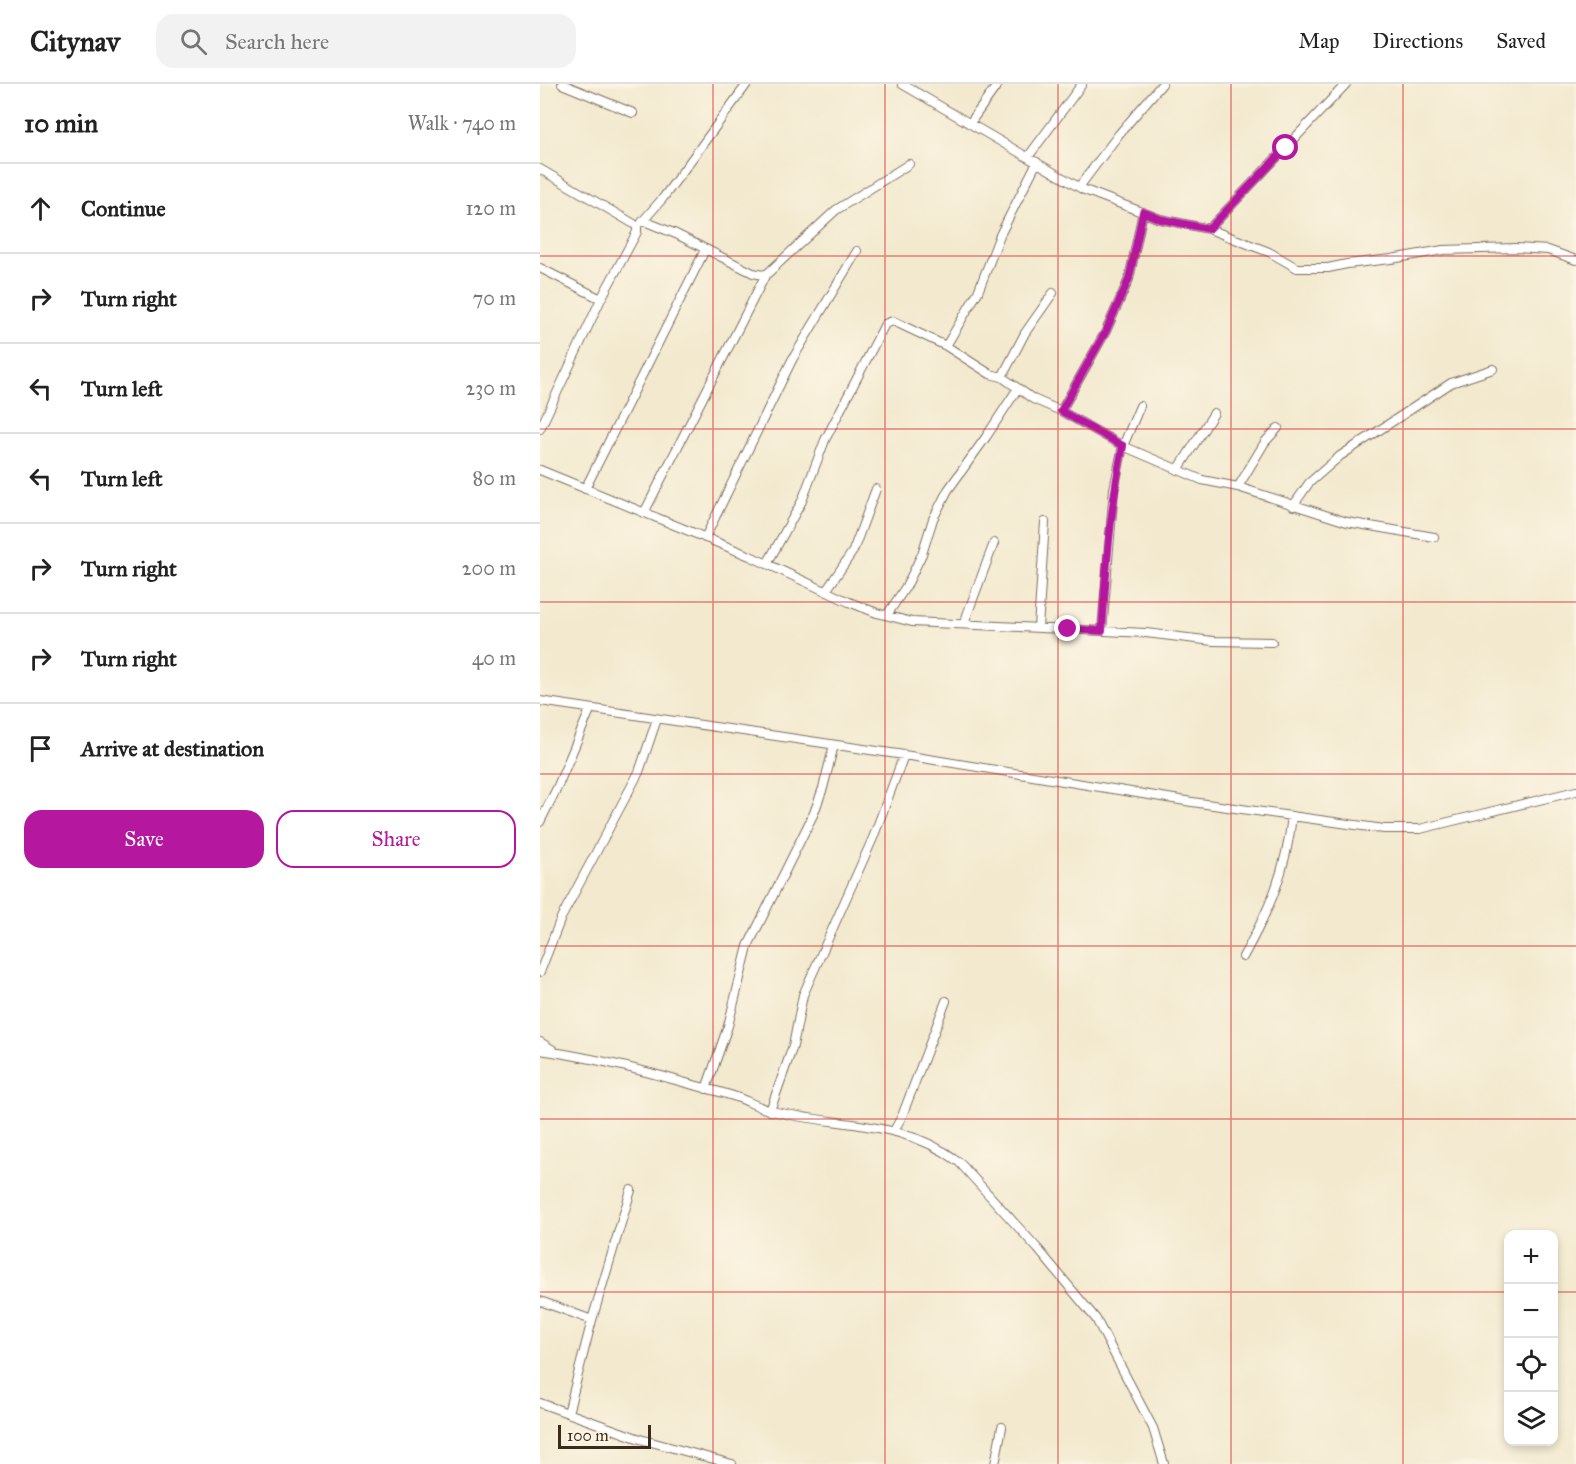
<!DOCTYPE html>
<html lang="en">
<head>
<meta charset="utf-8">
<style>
  :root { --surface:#fff; --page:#f2f2f2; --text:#222; --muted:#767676; --line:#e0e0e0; --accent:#b5179e }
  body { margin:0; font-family:"IM FELL Great Primer",serif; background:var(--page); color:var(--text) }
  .controls { position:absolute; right:18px; bottom:18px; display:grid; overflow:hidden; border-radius:12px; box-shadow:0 3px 9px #0003 }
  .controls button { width:54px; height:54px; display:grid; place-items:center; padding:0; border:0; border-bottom:2px solid var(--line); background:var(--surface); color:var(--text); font:30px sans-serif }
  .scale { position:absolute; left:18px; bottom:15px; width:93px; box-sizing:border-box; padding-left:6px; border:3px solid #3b2a1e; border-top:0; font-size:16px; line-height:21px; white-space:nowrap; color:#3b2a1e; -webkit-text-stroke:4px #fcf5e5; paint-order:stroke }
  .stop { position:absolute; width:18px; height:18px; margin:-14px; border:4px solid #b5179e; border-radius:50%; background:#fff }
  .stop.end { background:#b5179e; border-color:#fff; box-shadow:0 2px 6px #0008 }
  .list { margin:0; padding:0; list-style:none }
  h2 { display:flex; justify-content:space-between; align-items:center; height:78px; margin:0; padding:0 24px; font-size:26px }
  h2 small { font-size:20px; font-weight:400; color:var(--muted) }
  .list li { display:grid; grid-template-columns:39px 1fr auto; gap:18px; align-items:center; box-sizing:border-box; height:90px; padding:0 24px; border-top:2px solid var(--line) }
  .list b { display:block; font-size:22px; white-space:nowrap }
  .list em { font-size:20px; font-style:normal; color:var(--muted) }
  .actions { display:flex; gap:12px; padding:18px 24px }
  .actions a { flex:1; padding:14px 0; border:2px solid var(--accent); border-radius:18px; text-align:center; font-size:21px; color:var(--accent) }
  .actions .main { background:var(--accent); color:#fff }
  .icon { flex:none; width:33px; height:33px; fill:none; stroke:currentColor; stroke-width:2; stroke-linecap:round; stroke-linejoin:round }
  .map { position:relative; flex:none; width:1036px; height:1380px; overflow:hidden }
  header { display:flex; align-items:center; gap:36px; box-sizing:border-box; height:84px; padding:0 30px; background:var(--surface); border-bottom:2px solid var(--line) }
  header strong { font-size:28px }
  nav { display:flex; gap:33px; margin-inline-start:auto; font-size:21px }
  .search { width:420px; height:54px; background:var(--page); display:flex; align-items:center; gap:15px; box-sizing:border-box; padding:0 21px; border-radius:18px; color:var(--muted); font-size:22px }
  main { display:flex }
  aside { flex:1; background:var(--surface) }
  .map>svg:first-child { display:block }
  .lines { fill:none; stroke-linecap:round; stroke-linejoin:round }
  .minor-casing { stroke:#7b6d5c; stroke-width:10 }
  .minor { stroke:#fff; stroke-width:8 }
  .route { stroke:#b5179e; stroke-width:8 }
  .grid { fill:none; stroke:#d62828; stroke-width:1.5; stroke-opacity:0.55 }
</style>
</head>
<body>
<header>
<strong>Citynav</strong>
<div class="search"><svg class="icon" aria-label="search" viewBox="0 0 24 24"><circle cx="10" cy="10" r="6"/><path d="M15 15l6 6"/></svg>Search here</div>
<nav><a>Map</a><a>Directions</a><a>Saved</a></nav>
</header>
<main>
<aside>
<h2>10 min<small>Walk · 740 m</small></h2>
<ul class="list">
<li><svg class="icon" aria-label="ahead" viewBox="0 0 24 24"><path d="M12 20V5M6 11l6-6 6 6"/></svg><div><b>Continue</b></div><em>120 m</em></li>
<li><svg class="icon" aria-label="right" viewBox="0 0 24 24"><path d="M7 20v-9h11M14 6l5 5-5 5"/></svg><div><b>Turn right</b></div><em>70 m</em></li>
<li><svg class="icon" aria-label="left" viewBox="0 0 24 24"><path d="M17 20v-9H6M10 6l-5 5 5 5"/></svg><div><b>Turn left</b></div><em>230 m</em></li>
<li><svg class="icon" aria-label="left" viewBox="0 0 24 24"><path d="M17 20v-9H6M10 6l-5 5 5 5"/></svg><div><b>Turn left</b></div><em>80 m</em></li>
<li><svg class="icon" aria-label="right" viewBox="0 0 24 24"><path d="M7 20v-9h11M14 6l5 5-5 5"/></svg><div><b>Turn right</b></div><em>200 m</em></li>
<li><svg class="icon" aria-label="right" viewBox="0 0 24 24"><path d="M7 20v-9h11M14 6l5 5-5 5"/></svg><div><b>Turn right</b></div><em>40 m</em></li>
<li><svg class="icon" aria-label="arrive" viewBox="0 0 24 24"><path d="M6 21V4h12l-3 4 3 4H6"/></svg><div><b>Arrive at destination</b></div></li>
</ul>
<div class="actions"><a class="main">Save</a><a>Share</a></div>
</aside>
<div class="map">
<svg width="1036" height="1380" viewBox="0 0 1036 1380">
  <rect width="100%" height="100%" fill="#fcf5e5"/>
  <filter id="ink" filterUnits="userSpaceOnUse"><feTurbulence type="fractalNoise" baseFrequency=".0167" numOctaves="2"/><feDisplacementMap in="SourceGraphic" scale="12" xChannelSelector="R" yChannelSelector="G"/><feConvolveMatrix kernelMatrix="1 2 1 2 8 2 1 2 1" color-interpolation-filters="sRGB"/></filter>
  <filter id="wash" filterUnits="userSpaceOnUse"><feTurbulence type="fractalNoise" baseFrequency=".008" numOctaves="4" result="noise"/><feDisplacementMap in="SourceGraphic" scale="24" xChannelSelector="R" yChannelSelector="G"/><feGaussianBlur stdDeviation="1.35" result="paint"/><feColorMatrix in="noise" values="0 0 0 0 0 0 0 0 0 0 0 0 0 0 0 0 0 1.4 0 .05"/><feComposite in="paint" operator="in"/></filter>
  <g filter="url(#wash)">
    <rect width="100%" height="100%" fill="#f2e9ce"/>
  </g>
  <g filter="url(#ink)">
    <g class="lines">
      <g class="minor-casing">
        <path id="minor" d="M22,0L93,29
          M362,0L542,105L620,135L669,145L729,168L757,184H788L807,180L851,175L903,166L976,164L1008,166L1036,176
          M430,39L458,0
          M488,73L542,0
          M0,85L94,140L97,143V148L61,215L0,345
          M539,103L579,50L622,0
          M104,137L136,150L213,189L223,191L228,189L296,126L369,80
          M102,138L123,114L207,0
          M669,145L806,0
          M0,184L61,215
          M406,262L438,208L460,151L497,78
          M462,293L485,249L513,209
          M521,327L566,247L589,195L603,128
          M0,386L210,472L309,518L337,529L372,538L606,549L673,557L732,558
          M638,386L674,329
          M698,403L725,358L738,344
          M45,405L165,166
          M753,422L769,399L800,372L911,299L953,285
          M104,429L226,190
          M165,454L252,276L317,167
          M227,480L262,417L285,356L345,240L353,237L406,262L450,290L462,293L493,315L521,327L583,362L662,396L698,403L807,438L894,453
          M286,507L313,467L336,405
          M347,531L367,501L382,470L393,435L408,406L446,353L478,304
          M424,539L454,459
          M498,544L505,438
          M562,547L574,405L583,362L600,322
          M0,617L364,671L652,718L844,745H880L1036,707
          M0,738L17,704L50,626
          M703,873C730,824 746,788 752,732
          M0,888L21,834L99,688L117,635
          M0,958L13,966
          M0,966C50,973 98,985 146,999C164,1004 182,1008 199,1014C210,1018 220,1024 232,1027C296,1043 364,1035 419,1078L498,1165L556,1235L613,1344L624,1380
          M166,1005L188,942L208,862L274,729L283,704L294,661
          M230,1027L253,962L263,911L333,754L364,671
          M354,1047L362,1032L406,917
          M0,1217L52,1236
          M0,1319L100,1355L192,1380
          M28,1329L52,1236L91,1106
          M455,1380L462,1343"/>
      </g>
      <use href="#minor" class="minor"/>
    </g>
  </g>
  <g class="lines" filter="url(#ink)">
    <path class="route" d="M528,545L562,547C566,485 570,424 583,362L521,327L566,247L589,195L603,128L620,135L669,145L746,64"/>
  </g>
  <path class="grid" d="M173,0V1380M345,0V1380M518,0V1380M691,0V1380M863,0V1380M0,172H1036M0,345H1036M0,518H1036M0,690H1036M0,862H1036M0,1035H1036M0,1208H969M1014,1208H1036"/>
</svg>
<div class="controls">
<button>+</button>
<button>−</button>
<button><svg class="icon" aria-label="locate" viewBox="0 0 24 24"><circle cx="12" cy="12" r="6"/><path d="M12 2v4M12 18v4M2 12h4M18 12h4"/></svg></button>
<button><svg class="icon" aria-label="layers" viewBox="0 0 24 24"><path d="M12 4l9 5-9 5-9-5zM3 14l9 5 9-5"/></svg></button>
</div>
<div class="scale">100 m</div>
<div class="stop" style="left:746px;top:64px"></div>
<div class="stop end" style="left:528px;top:545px"></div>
</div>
</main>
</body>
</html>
